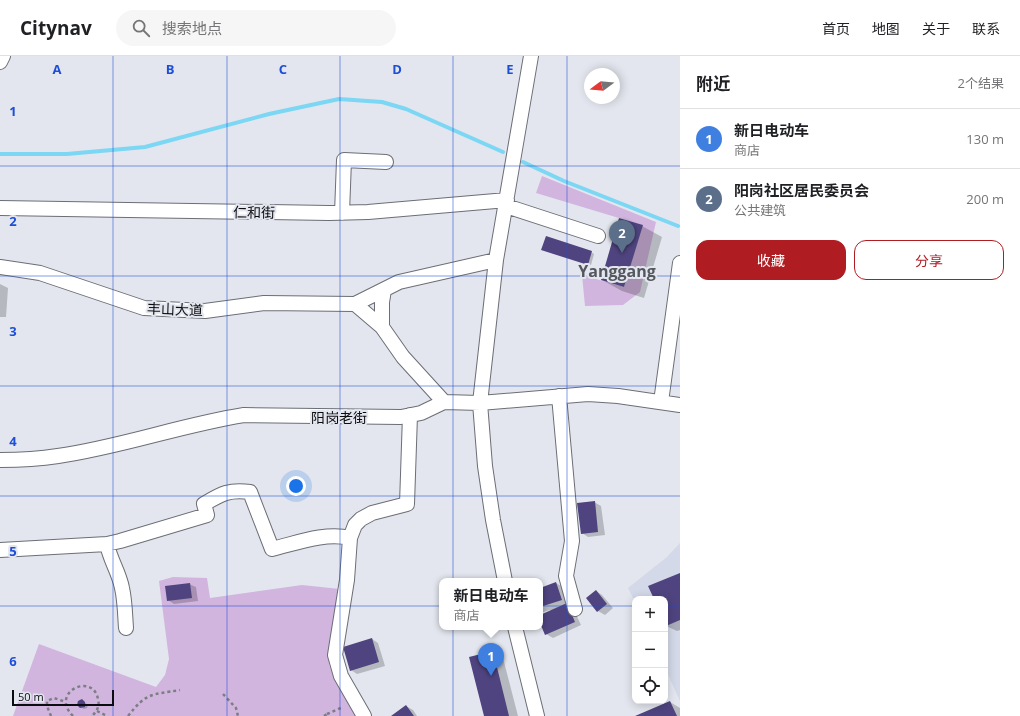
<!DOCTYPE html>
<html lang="zh">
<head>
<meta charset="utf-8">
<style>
  :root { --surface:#fff; --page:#f6f6f6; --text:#202124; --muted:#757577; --line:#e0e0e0; --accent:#af1d23 }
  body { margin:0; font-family:"Open Sans","Noto Sans SC",sans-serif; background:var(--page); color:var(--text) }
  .controls { position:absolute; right:12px; bottom:12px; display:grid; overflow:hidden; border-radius:8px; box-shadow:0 2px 10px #0003 }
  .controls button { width:36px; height:36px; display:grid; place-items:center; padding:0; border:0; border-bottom:1px solid var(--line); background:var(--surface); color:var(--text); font:20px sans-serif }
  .compass { position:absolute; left:584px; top:12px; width:36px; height:36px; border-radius:50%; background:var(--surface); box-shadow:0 2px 10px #0003; rotate:254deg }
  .scale { position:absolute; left:12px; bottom:10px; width:102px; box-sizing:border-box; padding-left:4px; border:2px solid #0b0c0f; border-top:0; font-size:11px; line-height:14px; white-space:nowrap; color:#0b0c0f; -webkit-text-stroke:3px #e3e6ee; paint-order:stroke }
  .you { position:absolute; left:296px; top:430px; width:14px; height:14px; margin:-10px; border:3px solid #fff; border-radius:50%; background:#1a73e8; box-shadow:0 0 0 6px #1a73e833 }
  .badge { display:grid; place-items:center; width:26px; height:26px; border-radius:50%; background:var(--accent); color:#fff; font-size:13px; font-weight:700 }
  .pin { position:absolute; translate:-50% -33px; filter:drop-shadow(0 1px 2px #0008) }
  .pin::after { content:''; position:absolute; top:21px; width:14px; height:12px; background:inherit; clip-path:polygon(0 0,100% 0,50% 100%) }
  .popup { position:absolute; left:439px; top:522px; width:104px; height:52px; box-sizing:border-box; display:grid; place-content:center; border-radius:8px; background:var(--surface); filter:drop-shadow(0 1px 3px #0005); font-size:13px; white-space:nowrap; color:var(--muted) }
  .popup b { font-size:15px; color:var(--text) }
  .popup::after { content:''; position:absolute; left:50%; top:100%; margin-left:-8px; border:8px solid transparent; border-top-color:var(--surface) }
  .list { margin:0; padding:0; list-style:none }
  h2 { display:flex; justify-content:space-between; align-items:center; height:52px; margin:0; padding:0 16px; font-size:17px }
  h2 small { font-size:13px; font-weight:400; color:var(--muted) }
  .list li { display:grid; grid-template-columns:26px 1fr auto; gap:12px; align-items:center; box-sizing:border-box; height:60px; padding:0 16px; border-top:1px solid var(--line) }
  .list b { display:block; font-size:15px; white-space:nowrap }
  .list p { margin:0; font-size:13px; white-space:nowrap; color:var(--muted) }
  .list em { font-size:13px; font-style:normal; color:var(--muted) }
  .actions { display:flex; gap:8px; padding:12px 16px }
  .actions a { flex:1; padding:9px 0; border:1px solid var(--accent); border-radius:12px; text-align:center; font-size:14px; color:var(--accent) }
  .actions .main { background:var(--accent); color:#fff }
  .icon { flex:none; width:22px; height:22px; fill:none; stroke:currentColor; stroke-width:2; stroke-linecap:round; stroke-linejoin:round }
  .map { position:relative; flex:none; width:680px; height:660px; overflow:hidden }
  header { display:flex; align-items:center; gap:24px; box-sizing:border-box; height:56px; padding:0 20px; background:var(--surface); border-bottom:1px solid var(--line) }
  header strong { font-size:19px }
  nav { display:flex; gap:22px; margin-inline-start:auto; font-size:14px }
  .search { width:280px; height:36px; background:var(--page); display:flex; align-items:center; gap:10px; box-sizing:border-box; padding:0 14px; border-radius:22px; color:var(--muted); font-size:15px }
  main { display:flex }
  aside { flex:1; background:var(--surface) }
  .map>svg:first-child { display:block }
  .built { fill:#d3d9e8 }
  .green { fill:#d1b5df }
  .shadow { fill:#0003 }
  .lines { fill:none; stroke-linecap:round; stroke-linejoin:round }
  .stream { stroke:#7bd7f3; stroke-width:4 }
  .building { fill:#4f447f }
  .minor-casing { stroke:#6b6e75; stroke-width:16 }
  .path { stroke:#7c7e84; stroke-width:2.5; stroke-dasharray:3 3; stroke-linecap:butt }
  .minor { stroke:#fff; stroke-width:14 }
  .grid { fill:none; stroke:#1d4ed8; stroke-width:1; stroke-opacity:0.55 }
  .labels { text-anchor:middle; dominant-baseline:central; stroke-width:4; stroke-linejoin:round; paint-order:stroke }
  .street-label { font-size:14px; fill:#0b0c0f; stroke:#e3e6ee }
  .quarter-label { font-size:16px; font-weight:bold; fill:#54575e; stroke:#e3e6ee }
  .grid-label { font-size:13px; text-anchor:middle; font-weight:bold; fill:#1d4ed8; stroke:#e3e6ee; stroke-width:4; stroke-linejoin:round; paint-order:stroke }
</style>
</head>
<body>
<header>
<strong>Citynav</strong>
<div class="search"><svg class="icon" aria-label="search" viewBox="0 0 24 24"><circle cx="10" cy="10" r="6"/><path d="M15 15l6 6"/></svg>搜索地点</div>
<nav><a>首页</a><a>地图</a><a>关于</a><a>联系</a></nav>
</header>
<main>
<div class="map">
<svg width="680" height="660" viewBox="0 0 680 660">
  <rect width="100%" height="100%" fill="#e3e6ee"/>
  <path class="built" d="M680,487V645L665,612V543H635V546L628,532L667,501Z"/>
  <path class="green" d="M542,120L656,166L640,236L623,249L585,250L582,219L624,231L642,169L536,137Z
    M173,521L207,522L210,542L302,529L340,533L329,608L334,622L358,660H13L39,588L156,631L165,619L169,603L159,525Z"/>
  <path class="shadow" d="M642,170L662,181L644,242L622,235L602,224Z
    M546,195L591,196L594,198L591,209Z
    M0,228L8,232L6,261H0Z
    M594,446L601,450L605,479L588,481L582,477Z
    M680,518V574L677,575L666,570L665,567V543H655Z
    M556,527L563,531L581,569L553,582L546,578L540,565V560L551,555L550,554L540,557V533Z
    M189,528L196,531L198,545L174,548L168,544Z
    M596,535L602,539L613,552L605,559L598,555L587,542Z
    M372,583L378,587L385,610L357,618L351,614Z
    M493,596L503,602L518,660H485Z
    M82,644L88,649L87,652L84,653L81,651Z
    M670,646L680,652V660H638Z
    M406,650L413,654L417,660H393Z"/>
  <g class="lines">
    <path class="stream" d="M0,98H67L145,91L269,58L339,43L382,46L406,53L503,96
      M523,106L564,125L678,170"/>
  </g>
  <path class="building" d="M619,162L643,169L624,231L601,224Z
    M546,180L592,195L588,209L541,194Z
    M595,445L598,476L581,478L577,447Z
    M680,517V564L666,570L665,543H654L648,530Z
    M556,526L562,544L540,551V532Z
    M190,527L192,542L167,545L165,530Z
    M596,534L607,548L597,556L586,542Z
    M567,547L575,566L545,579L540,567V559Z
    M372,582L379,606L350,615L343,591Z
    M493,595L509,660H484L469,601Z
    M82,643L85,646V651L80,652L77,649L78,645Z
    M670,645L677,660H635Z
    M406,649L414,660H391Z"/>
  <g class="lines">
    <g class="minor-casing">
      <path id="minor" d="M0,6L3,0
        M506,150L598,180
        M0,152L329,157L368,156L507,144
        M342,157L344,104L386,106
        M0,211L40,217L144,252L205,255L264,247L355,248L399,226L496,204
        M355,248L382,271L403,301L444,346
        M382,271V246L384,234
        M559,340L572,485L566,520L575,553
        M661,346L680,207
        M0,404C19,404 39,403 58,400C121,391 181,369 244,359L401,361L421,357L444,346L480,347L588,338L618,340L680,349
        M107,488C110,504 119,516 122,532C125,545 125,559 126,572
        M0,494L107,488L120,485L207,459L204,448C221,438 229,433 250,436L272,493C297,487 325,476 350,482
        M505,525L493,464L485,410L480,347L496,204L531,0
        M515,571L537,660
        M364,660L341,620L335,599L347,524L350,482L355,469L361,463L372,457L407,448L410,359"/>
    </g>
    <path class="path" d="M223,638L236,652L238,660
      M97,655L107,660
      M327,658L343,651
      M51,660L47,650V645L54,642L66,646
      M73,660C49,636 93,616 98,643C100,650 97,655 92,660
      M128,660C147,636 151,639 180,634
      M324,660L327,658L328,660"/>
    <use href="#minor" class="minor"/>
  </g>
  <path class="grid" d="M113,0V660M227,0V660M340,0V660M453,0V660M567,0V660M0,110H680M0,220H680M0,330H680M0,440H680M0,550H635M665,550H680"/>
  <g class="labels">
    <g class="street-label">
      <text transform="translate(254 156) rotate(1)">仁和街</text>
      <text transform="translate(175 253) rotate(2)">丰山大道</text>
      <text x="339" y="361">阳岗老街</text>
    </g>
    <g class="quarter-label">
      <text x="617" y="215">Yanggang</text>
    </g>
  </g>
  <g class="grid-label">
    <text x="57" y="18">A</text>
    <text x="170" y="18">B</text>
    <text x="283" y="18">C</text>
    <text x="397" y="18">D</text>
    <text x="510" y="18">E</text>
    <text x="13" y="60">1</text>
    <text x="13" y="170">2</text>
    <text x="13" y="280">3</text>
    <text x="13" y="390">4</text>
    <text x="13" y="500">5</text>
    <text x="13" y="610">6</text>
  </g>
</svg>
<div class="controls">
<button>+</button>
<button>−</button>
<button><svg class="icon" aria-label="locate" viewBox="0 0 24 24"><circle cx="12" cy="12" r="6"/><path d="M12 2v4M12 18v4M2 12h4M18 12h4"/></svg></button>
</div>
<svg class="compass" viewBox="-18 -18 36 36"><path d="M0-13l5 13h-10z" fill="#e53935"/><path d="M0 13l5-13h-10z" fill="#757577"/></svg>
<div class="scale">50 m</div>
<div class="you"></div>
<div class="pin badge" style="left:491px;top:620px;background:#3f7fe0">1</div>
<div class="popup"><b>新日电动车</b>商店</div>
<div class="pin badge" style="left:622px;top:197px;background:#5c6f8a">2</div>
</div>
<aside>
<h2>附近<small>2个结果</small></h2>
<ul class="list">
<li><span class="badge" style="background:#3f7fe0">1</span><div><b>新日电动车</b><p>商店</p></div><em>130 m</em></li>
<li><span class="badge" style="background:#5c6f8a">2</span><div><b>阳岗社区居民委员会</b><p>公共建筑</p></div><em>200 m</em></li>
</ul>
<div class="actions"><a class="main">收藏</a><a>分享</a></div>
</aside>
</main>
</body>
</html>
